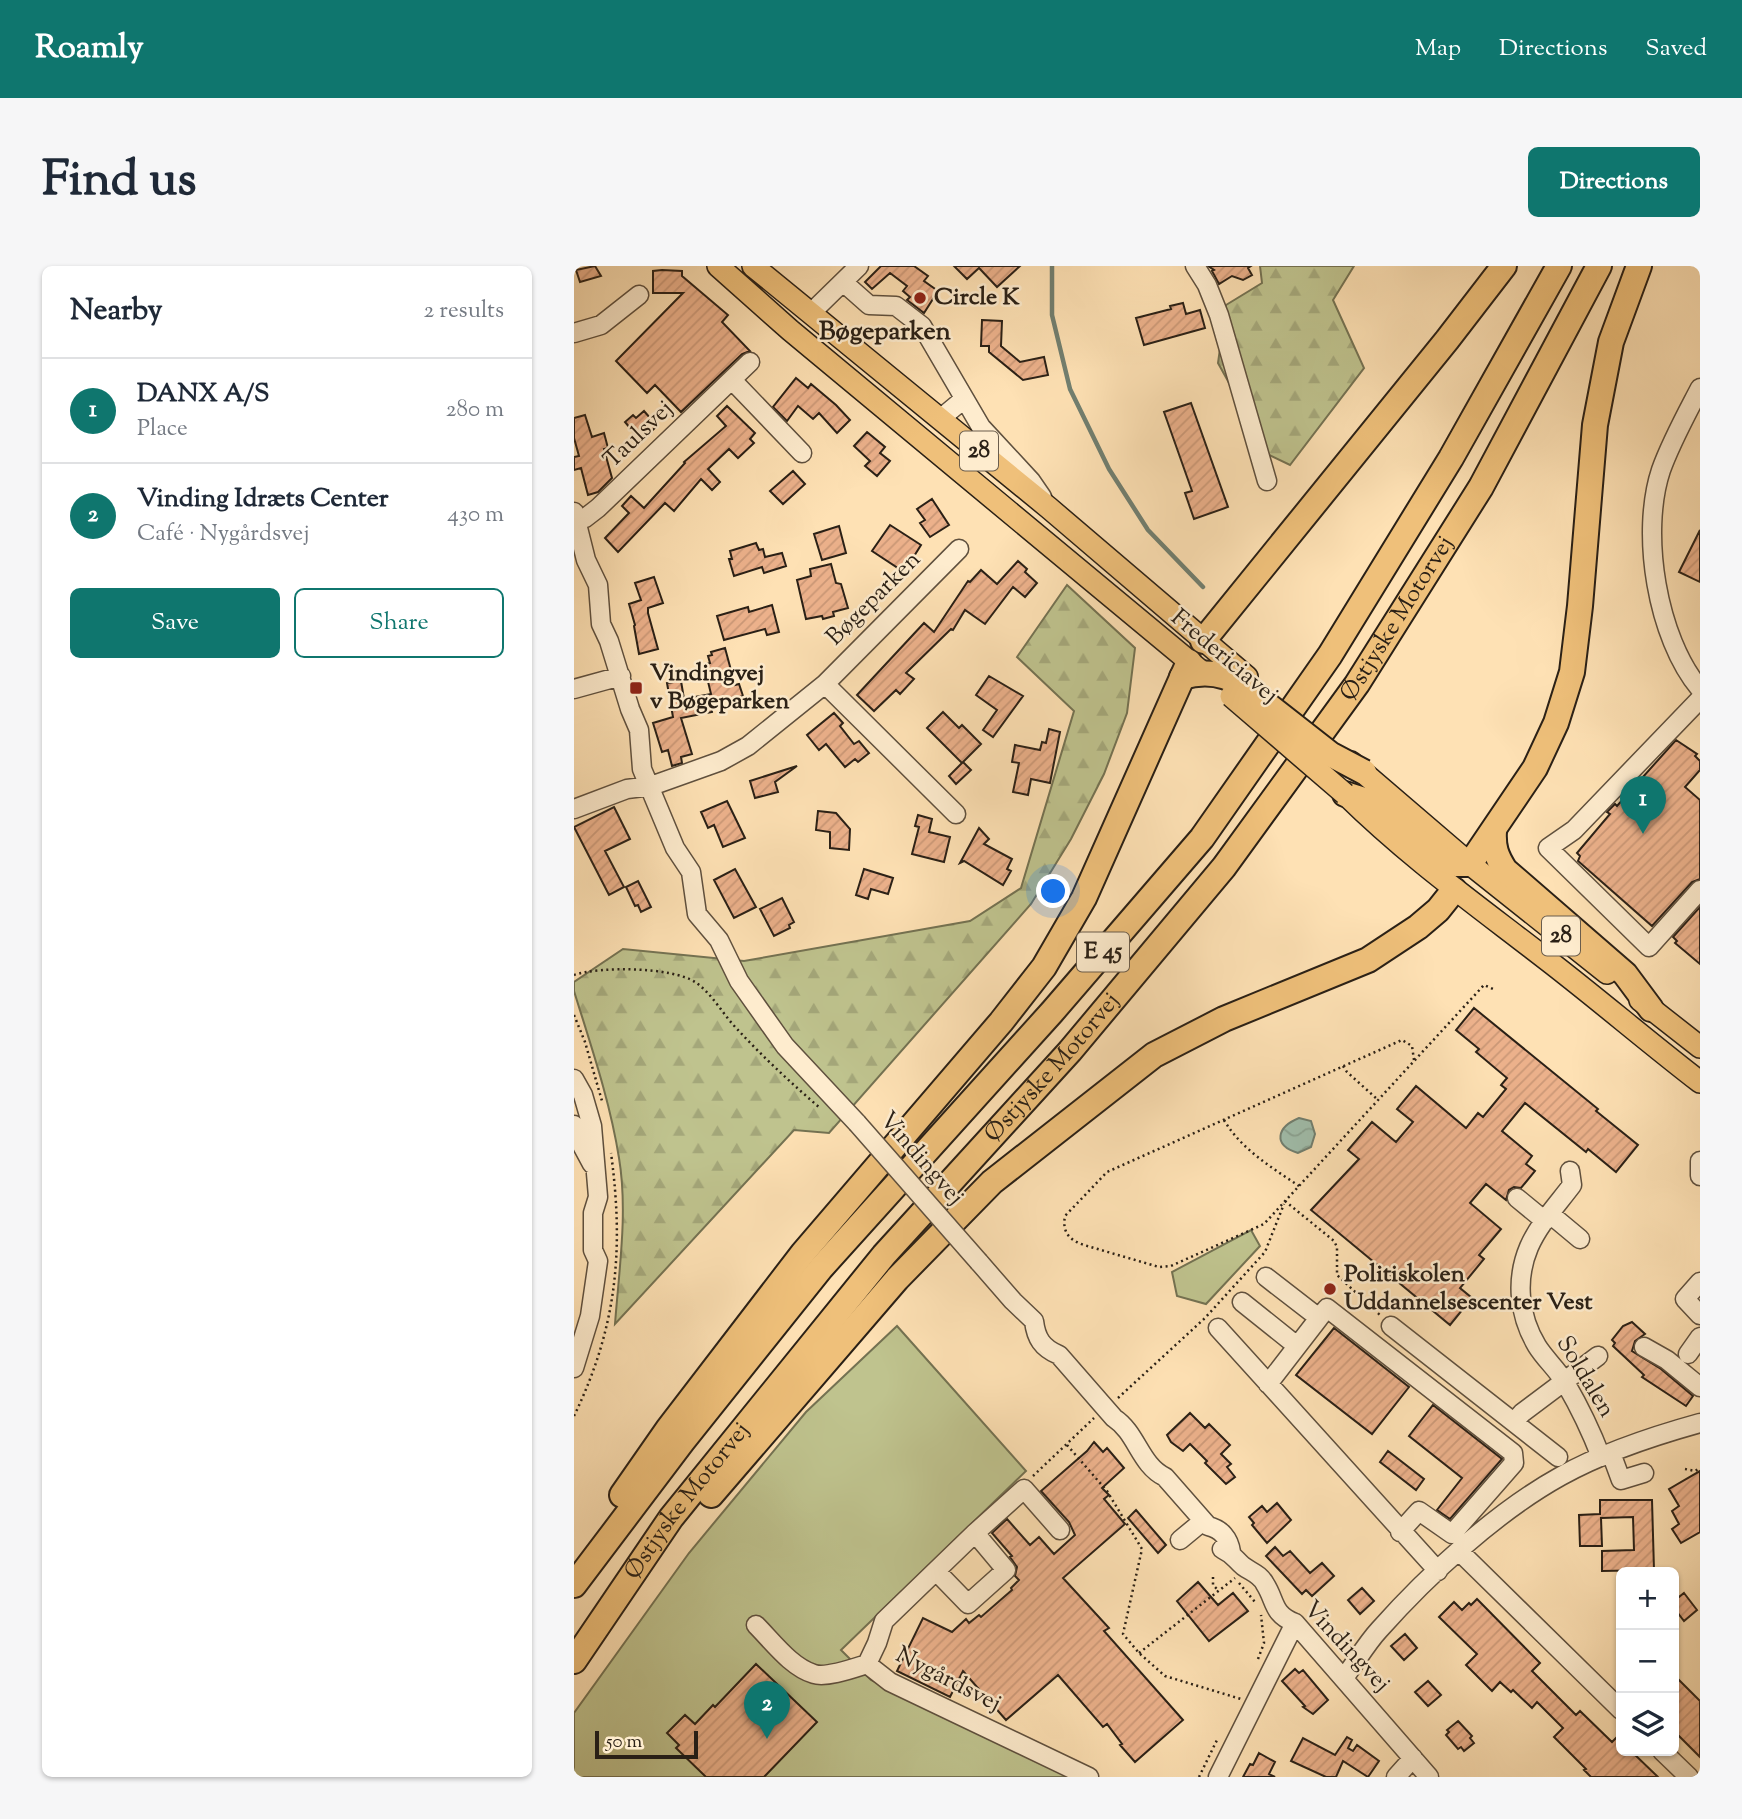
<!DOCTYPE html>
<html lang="en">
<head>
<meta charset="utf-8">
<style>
  :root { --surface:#fff; --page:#f6f6f7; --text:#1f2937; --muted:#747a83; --line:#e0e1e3; --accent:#0f766e }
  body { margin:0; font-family:"Sorts Mill Goudy",serif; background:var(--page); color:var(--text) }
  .controls { position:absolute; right:21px; bottom:21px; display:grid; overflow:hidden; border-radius:10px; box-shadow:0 2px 5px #0004 }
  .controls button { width:63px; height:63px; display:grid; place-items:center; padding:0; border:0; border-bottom:2px solid var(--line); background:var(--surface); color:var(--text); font:35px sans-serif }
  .scale { position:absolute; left:21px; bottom:18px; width:103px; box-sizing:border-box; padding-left:7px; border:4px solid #2a2016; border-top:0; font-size:19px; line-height:24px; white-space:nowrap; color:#2a2016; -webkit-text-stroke:5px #feecce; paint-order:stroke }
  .you { position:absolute; left:480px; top:626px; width:24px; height:24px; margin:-18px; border:5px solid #fff; border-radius:50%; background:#1a73e8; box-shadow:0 0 0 10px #1a73e833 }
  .badge { display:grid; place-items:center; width:46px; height:46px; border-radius:50%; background:var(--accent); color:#fff; font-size:23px; font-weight:700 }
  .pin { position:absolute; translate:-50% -58px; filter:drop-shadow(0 2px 4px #0008) }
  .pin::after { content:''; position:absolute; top:37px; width:24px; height:21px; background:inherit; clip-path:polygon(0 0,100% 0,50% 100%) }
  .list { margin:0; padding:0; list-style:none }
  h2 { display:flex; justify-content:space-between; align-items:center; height:91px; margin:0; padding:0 28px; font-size:30px }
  h2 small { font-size:23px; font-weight:400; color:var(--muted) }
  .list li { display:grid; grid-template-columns:46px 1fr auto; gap:21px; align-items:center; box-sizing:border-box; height:105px; padding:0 28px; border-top:2px solid var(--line) }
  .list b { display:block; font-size:26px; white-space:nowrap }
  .list p { margin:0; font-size:23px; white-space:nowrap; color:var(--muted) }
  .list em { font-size:23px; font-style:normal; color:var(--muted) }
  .actions { display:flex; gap:14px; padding:21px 28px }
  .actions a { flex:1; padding:16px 0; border:2px solid var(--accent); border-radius:10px; text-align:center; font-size:24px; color:var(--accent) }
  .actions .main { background:var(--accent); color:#fff }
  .icon { flex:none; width:38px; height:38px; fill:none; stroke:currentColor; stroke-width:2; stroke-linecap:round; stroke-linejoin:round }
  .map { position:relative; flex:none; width:1126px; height:1511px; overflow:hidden; border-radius:10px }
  header { display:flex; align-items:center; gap:42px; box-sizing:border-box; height:98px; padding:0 35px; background:var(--accent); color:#fff }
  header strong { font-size:33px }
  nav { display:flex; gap:38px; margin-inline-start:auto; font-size:24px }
  .intro { display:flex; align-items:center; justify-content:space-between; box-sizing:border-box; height:168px; padding:0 42px }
  h1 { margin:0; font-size:49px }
  .button { padding:18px 32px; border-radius:10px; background:var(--accent); color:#fff; font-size:24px; font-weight:700 }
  main { display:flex; gap:42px; padding:0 42px }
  aside { flex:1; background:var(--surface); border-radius:10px; box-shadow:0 2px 5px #0004 }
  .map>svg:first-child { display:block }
  .forest { fill:url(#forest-firs); stroke:#747252; stroke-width:2 }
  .pitch { fill:#bfc38e; stroke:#747252; stroke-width:2 }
  .water { fill:url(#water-waves); stroke:#717f70; stroke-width:2 }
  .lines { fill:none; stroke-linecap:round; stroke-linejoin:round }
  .stream { stroke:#717f70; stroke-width:4.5 }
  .building { fill:url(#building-hatch); stroke:#2a2016; stroke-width:2 }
  .minor-casing { stroke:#5f503e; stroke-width:21 }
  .major-casing { stroke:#2a2016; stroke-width:24 }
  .highway-casing { stroke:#2a2016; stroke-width:28 }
  .path { stroke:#2a2016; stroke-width:2.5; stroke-dasharray:2 3.5; stroke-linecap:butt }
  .minor { stroke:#feecce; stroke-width:18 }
  .major { stroke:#efc07a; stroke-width:21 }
  .highway { stroke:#efc07a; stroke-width:24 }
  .minor-bridge-casing { stroke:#5f503e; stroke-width:21; stroke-linecap:butt }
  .major-bridge-casing { stroke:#2a2016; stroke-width:24; stroke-linecap:butt }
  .highway-bridge-casing { stroke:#2a2016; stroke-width:28; stroke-linecap:butt }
  .minor-bridge { stroke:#feecce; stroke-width:18 }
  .major-bridge { stroke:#efc07a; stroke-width:21 }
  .highway-bridge { stroke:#efc07a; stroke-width:24 }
  .poi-dot { fill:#8f2418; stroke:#feecce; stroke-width:2.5 }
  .labels { text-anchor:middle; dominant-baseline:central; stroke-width:5; stroke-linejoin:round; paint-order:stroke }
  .shield { fill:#feecce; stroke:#6a5d4d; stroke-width:2 }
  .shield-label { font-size:23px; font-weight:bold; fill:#2a2016 }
  .poi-label { font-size:24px; font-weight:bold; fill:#2a2016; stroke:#feecce; text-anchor:start }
  .street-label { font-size:24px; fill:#2a2016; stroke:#feecce }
  .neighbourhood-label { font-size:26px; font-weight:bold; fill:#2a2016; stroke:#feecce }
</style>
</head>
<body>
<header>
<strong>Roamly</strong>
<nav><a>Map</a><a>Directions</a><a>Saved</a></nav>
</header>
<div class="intro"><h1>Find us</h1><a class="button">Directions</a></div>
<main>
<aside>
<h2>Nearby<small>2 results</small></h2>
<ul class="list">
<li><span class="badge">1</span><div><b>DANX A/S</b><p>Place</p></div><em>280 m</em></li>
<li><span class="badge">2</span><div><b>Vinding Idræts Center</b><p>Café · Nygårdsvej</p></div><em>430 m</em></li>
</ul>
<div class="actions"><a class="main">Save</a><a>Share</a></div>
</aside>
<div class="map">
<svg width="1126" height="1511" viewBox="0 0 1126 1511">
  <defs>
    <pattern id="forest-firs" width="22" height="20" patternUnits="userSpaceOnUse" patternTransform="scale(1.75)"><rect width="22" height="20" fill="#bfc38e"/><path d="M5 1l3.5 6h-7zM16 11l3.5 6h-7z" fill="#a4a77a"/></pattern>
    <pattern id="water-waves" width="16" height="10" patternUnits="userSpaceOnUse" patternTransform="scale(1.75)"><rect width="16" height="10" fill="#a0beac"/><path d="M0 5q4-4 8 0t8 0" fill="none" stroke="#8aa393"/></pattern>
    <pattern id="building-hatch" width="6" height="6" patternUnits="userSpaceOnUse" patternTransform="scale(1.75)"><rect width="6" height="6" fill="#ecb18b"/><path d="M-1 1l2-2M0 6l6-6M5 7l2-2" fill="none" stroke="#cb9877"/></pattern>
  </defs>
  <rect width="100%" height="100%" fill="#fee1b4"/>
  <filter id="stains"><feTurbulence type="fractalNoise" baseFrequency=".00286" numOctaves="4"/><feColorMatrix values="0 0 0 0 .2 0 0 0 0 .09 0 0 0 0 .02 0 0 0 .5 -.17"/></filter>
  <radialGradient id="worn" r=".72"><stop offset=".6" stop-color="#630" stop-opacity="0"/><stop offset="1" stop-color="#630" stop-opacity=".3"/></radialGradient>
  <path class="forest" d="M686,0H780L759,34L790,102L716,199L695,189L644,97L652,39L688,17Z
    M493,319L561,382L553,447L530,508L497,573L457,638L255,867L220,864L41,1058C45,1004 54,946 45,892C36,835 17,780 0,725V716L49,683L170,695L396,655L447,622L500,445L443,391Z"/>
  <path class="pitch" d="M677,964L686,980L632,1038L603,1030L598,1006Z
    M323,1060L452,1205L267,1384L297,1414L496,1511H0V1447L115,1287L232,1146Z"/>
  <path class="water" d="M725,852L737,855L741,868L737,881L724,887C698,879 703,861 725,852Z"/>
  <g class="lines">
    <path class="stream" d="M478,0V49L496,123L535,203L574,264L629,321"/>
  </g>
  <path class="building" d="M21,0L27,10L6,16L2,4Z
    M307,0H340L354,10L350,15L364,25L350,47L333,34L336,31L329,25L333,20L316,7L298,23L291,16Z
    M380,0H446L423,21L405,2L393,13Z
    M634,0H677L674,2L678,9L669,14L658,10L645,18L638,5L640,4Z
    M88,4L108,5V10L154,49L148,56L176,85L168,88L107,146L81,119L73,127L42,95L109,27H79V5Z
    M609,37L612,48L626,44L631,62L570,79L562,52L597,43L596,40Z
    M408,54L428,55L427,80L446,96L470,91L474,109L449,114L415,86V80H407Z
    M222,112L234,122L237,118L262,139L276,154L263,167L245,147L239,153L224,140L213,155L199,141Z
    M617,137L654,241L620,253L611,227L618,225L590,146Z
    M153,140L181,167L176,173L180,177L164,192L155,183L134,203L146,216L138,224L127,213L100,245L91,237L44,286L31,272L55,247L48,240L57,230L70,242L111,197L110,196L152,160L143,150Z
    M70,145L83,160L67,175L51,156L59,149L62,152Z
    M11,149L18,171L30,167L34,182L30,183L38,212L24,226L14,229L7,202L0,204V191L5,190L0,172V152Z
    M293,166L311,181L306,187L316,195L303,210L291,200L296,195L280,180Z
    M219,205L231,218L209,238L196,225Z
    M358,233L375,259L356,271L346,257L351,254L343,243Z
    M316,259L347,279L330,306L298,285Z
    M265,260L272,287L248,294L240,268Z
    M1126,264V316L1105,306Z
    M182,277L185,284L189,283L191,291L208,287L212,300L190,307L188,301L160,310L155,293H158L156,285Z
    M444,295L453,303L451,306L463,317L451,331L439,321L411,358L391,344L379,364L377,363L332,407L340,413L326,428L322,424L300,445L283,429L350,357L360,366L394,315L396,316L407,304L423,318Z
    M257,298L262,317L267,318L274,342L259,346L260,350L249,353L248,350L232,353L223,314L237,310L236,303Z
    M80,311L89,337L74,342V347L84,383L65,388L60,360L61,359L55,338L67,334L61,317Z
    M198,339L205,366L193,369L191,363L150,374L143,350L174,341L175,346Z
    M151,382L161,419L165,418L169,430L137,439L138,446L107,452L118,488L107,491L108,497L98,500L94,484L88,486L79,457L99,451L93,417L107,415L110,433L137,428L130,399L136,397L134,390L138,389L137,386Z
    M415,410L449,430L419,471L409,464L423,444L402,429Z
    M369,446L385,462L388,459L407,478L389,496L397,504L382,518L375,510L388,497L353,462Z
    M260,447L269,457L266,460L280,478L285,475L295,487L284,496L281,493L271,501L252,478L245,484L233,469Z
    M475,463L486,466L476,517L457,513L454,529L439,526L445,497L438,496L441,479L466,484L468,476L472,477Z
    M1102,474L1123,488L1121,490L1126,495V504L1111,521L1126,534V613L1118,616L1078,660L1004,595L1006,590L1003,587L1036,548L1033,546L1041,538L1043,540Z
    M223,500L201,516L204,526L181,532L176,515Z
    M153,535L171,572L149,581L140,559L134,562L127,546Z
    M40,541L56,573L31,585L50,621L35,629L0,561Z
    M244,545L262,547L276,563L275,584L256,582V566L242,564Z
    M344,549L358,553L355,566L376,571L370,596L338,588L345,561L341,560Z
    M405,562L415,573L410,578L438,593L433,603L437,605L429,619L390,595L386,597Z
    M161,603L182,641L160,652L140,614Z
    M290,603L319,612L314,628L297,623L294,633L282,629Z
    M64,615L77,641L67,646L64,639L61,640L52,621Z
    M208,632L220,656L215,659L216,662L200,670L186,643Z
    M1126,641V698L1101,677L1103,675L1099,671Z
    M900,742L1024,843L1022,845L1064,879L1042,906L1014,883L1012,886L951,837L928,865L958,890L952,898L961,905L947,922L940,921L935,924L932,934L912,918L896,937L927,963L905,989L910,993L886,1022L898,1032L876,1059L737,944L785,893L774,884L798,856L822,876L839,856L823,843L842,820L892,862L904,847L909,851L932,823L927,819L933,812L902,786L905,783L882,764Z
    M1058,1056L1071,1068L1061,1075L1058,1085L1087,1103L1119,1130L1112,1140L1068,1111L1070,1109L1039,1080L1041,1077L1038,1074L1049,1060Z
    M760,1062L835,1121L798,1168L722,1109Z
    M859,1139L928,1193L876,1253L863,1244L888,1212L835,1170Z
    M616,1147L631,1162L635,1158L656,1179L647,1188L657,1198L653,1201L661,1211L652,1218L631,1197L633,1195L616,1178L609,1185L597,1176L593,1169Z
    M520,1176L529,1186L533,1182L550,1202L528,1222L535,1229L530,1233L551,1258L489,1312L535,1362L530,1365L609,1454L561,1496L546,1479L548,1478L533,1458L529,1461L484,1409L432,1454L389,1405L376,1431L323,1405L349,1352L378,1366L392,1353L395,1357L405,1349L407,1351L438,1324L437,1322L445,1314L441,1310L443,1301L436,1291L438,1290L418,1267L433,1253L456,1279L465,1271L480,1288L501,1269L495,1256L467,1225L513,1185Z
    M814,1185L850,1213L842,1224L806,1196Z
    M1126,1205V1266L1107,1277L1098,1263L1105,1258L1098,1245L1105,1240L1095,1223Z
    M1026,1234H1078L1080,1304L1028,1305V1285L1060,1284L1059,1251L1027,1252L1028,1280H1006L1005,1249L1026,1248Z
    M703,1237L717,1254L693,1277L678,1259L680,1257L675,1251L688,1240L693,1246Z
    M562,1244L592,1279L584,1287L554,1252Z
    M701,1281L709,1290L716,1285L736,1307L748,1297L760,1310L738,1330L732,1324L728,1328L692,1290Z
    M624,1316L644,1339L659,1327L674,1345L635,1375L603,1335Z
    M788,1322L800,1335L786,1348L774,1334Z
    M1110,1327L1123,1344L1110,1355L1100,1342V1335Z
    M903,1333L966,1397L958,1405L1002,1449L1006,1445L1038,1476L1047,1467V1485H1057L1084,1511H1017L1010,1504L1012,1503L980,1471L989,1462L963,1436L958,1442L939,1424L937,1426L926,1416L918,1425L892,1399L903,1388L865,1351L880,1336L888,1344L895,1337L897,1339Z
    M831,1368L843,1382L830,1394L817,1380Z
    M182,1398L243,1456L190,1511H132L102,1482L105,1479L93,1467L111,1449L121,1458L139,1439L141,1441Z
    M721,1403L725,1407L729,1404L754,1434L739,1448L729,1441L731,1440L708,1415Z
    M1100,1409L1126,1435V1491L1100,1465Z
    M854,1415L867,1429L854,1440L841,1426Z
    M884,1455L898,1470L896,1472L900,1477L890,1485L887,1481L884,1483L872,1469L875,1466L873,1464Z
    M773,1471L778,1474L774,1482L779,1485L783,1479L805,1495L794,1511L769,1495L762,1511H752L717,1495L729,1472L761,1489Z
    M685,1487L701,1496L695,1508L701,1511H669L676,1498L679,1499Z"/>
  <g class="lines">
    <g class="minor-casing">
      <path id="minor" d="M621,0L633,19L645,49L693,215
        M269,16L295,39L322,40L348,60L407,161L457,215L468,231
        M238,46L285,0
        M0,67L27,59L65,29
        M158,114L228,187
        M1126,122C1112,149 1097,176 1087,204C1066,267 1083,372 1126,423
        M366,153L390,133
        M0,246L12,294L24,319L27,358L35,375L56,443L65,464L68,503L101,582L117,606L123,648L145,674L165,715L211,780L283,857
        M0,256L11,252L24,242L176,96
        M251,418L382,548
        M0,423L47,410
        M1126,433L1000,564L974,582L1075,681L1126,624
        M0,543L53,523L77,520L147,495L174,480L251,418L385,283
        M0,813L9,829L18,860L24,931L19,947V984L24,995L16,1050L0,1102
        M0,859L4,872L18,898
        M1126,895V910
        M996,905L998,919C983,939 965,958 955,981C941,1014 945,1050 963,1080C971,1093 984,1104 992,1118C1006,1142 1017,1165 1027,1191
        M943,932L971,955
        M976,948L1006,973
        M405,996L439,1035L460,1055C462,1072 468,1082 485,1089L540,1152C563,1167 566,1199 591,1211L634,1260C647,1263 655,1272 657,1286
        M692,1011L745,1052L694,1118
        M1126,1016L1111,1033L1126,1049
        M668,1036L723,1080
        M745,1052L753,1042L939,1187L940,1197L878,1268L845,1245L826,1266
        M817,1060L984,1191
        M644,1062L864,1305
        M1070,1081L1093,1094L1126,1121
        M1114,1088L1126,1071
        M940,1156L948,1147L1024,1090
        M1037,1187L1047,1214L1070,1207
        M606,1274L629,1255
        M648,1283C659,1288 660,1292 669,1300C677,1306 686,1308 691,1318C702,1335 698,1348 721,1357L855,1511
        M885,1285L1047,1444
        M362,1305L394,1338L432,1304L401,1267
        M182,1359C199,1376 217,1401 240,1408C253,1412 280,1402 293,1398L316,1416L515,1511
        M293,1398L303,1377L310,1355L401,1267L450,1223L486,1264
        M770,1412C782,1396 792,1378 805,1364C854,1309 922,1246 987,1210C1030,1186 1079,1170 1126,1157
        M1088,1485L1115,1511
        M644,1511L721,1357
        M822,1511L839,1492"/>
    </g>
    <g class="major-casing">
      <path id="major" d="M144,0L216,64L628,406
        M179,0L475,242L673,411
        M777,496L896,598L1033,707
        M771,528C835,591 901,638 972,693C1024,733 1074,776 1126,816
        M1066,734L1126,781"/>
    </g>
    <g class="highway-casing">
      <g id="highway">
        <path d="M629,375L873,74L930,0"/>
        <path d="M608,411C629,405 650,406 669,420"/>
        <path d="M771,528L796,536L831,566L868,593L883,598H896L961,502L982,457L998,406L1006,340L1021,159L1037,76L1065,0"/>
        <path d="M920,565C919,581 922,590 931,604L1051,708L1077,743"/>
        <path d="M48,1229L94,1163L229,987L427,756L470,701L510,632L615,396"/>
        <path d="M137,1229L323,1013L418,916L580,789L650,753L794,694L844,661L864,644L880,624"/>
        <path d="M0,1319L108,1176L247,1002L478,746L628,572L756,389L877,192L985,0"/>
        <path id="s1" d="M0,1395L97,1252L310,989L496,785L650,601L783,418L907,221L1025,0"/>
      </g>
    </g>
    <path class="path" d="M0,709C26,700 98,701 121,716C138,727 149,749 164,764C189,791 217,817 246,842
      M0,749L11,776L28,835
      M840,794L838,780L828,774L533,906L491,950C488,966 495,974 510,979L585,1001L597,1000L690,958L910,719L919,723
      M769,800L773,806L803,833
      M650,854C667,883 697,901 725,920
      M711,935L760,975L763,981V1009L807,1050
      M544,1132L631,1052L691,986L710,938
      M0,1150C43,1061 50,984 37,887
      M493,1179L533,1225L568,1283L549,1368L565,1387L591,1410L667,1433
      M1111,1203L1121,1205L1126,1202
      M459,1210L520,1152
      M639,1311V1319L645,1325
      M665,1317L681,1336
      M565,1387L661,1312
      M684,1393L690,1377L687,1349
      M625,1511L643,1474"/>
    <use href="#minor" class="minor"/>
    <use href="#major" class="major"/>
    <use href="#highway" class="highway"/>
    <g class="minor-bridge-casing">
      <path id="minor-bridge" d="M283,857L405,996"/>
    </g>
    <g class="major-bridge-casing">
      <path id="major-bridge" d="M657,430L771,528"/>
    </g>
    <g class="highway-bridge-casing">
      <path id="highway-bridge" d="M669,420L756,488L790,506"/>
    </g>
    <use href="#minor-bridge" class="minor-bridge"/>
    <use href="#major-bridge" class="major-bridge"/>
    <use href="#highway-bridge" class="highway-bridge"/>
  </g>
  <g class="poi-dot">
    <circle cx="346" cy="32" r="7"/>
    <rect x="55" y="415" width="14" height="14" rx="3.5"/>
    <circle cx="756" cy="1023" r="7"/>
  </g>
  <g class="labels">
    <g class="shield">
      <rect x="386" y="165.5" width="38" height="39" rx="5"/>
      <rect x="968" y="650.5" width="38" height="39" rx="5"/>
      <rect x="503" y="666.5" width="52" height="39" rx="5"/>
    </g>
    <g class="shield-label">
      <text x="405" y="185">28</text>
      <text x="987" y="670">28</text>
      <text x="529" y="686">E 45</text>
    </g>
    <g class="poi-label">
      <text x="360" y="32">Circle K</text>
      <text x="76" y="408">Vindingvej<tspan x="76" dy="28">v Bøgeparken</tspan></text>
      <text x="770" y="1009">Politiskolen<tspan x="770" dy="28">Uddannelsescenter Vest</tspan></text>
    </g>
    <g class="street-label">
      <text transform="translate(65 169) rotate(-44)">Taulsvej</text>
      <text transform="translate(300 333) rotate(-45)">Bøgeparken</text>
      <text stroke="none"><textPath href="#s1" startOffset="1330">Østjyske Motorvej</textPath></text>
      <text transform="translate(650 391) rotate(40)">Fredericiavej</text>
      <text stroke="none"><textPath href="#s1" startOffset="763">Østjyske Motorvej</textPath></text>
      <text transform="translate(347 893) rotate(49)">Vindingvej</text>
      <text transform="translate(1011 1111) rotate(59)">Soldalen</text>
      <text stroke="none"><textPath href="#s1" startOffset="196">Østjyske Motorvej</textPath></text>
      <text transform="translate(772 1381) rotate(47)">Vindingvej</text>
      <text transform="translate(374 1414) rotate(27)">Nygårdsvej</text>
    </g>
    <g class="neighbourhood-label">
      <text x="311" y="66">Bøgeparken</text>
    </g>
  </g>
  <rect width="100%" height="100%" filter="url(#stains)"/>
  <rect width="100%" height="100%" fill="url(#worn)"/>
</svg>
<div class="controls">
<button>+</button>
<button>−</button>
<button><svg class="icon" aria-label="layers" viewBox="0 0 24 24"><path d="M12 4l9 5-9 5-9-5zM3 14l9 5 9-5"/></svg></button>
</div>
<div class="scale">50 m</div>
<div class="you"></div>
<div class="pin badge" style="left:1069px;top:568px">1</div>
<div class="pin badge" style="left:193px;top:1473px">2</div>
</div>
</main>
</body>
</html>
